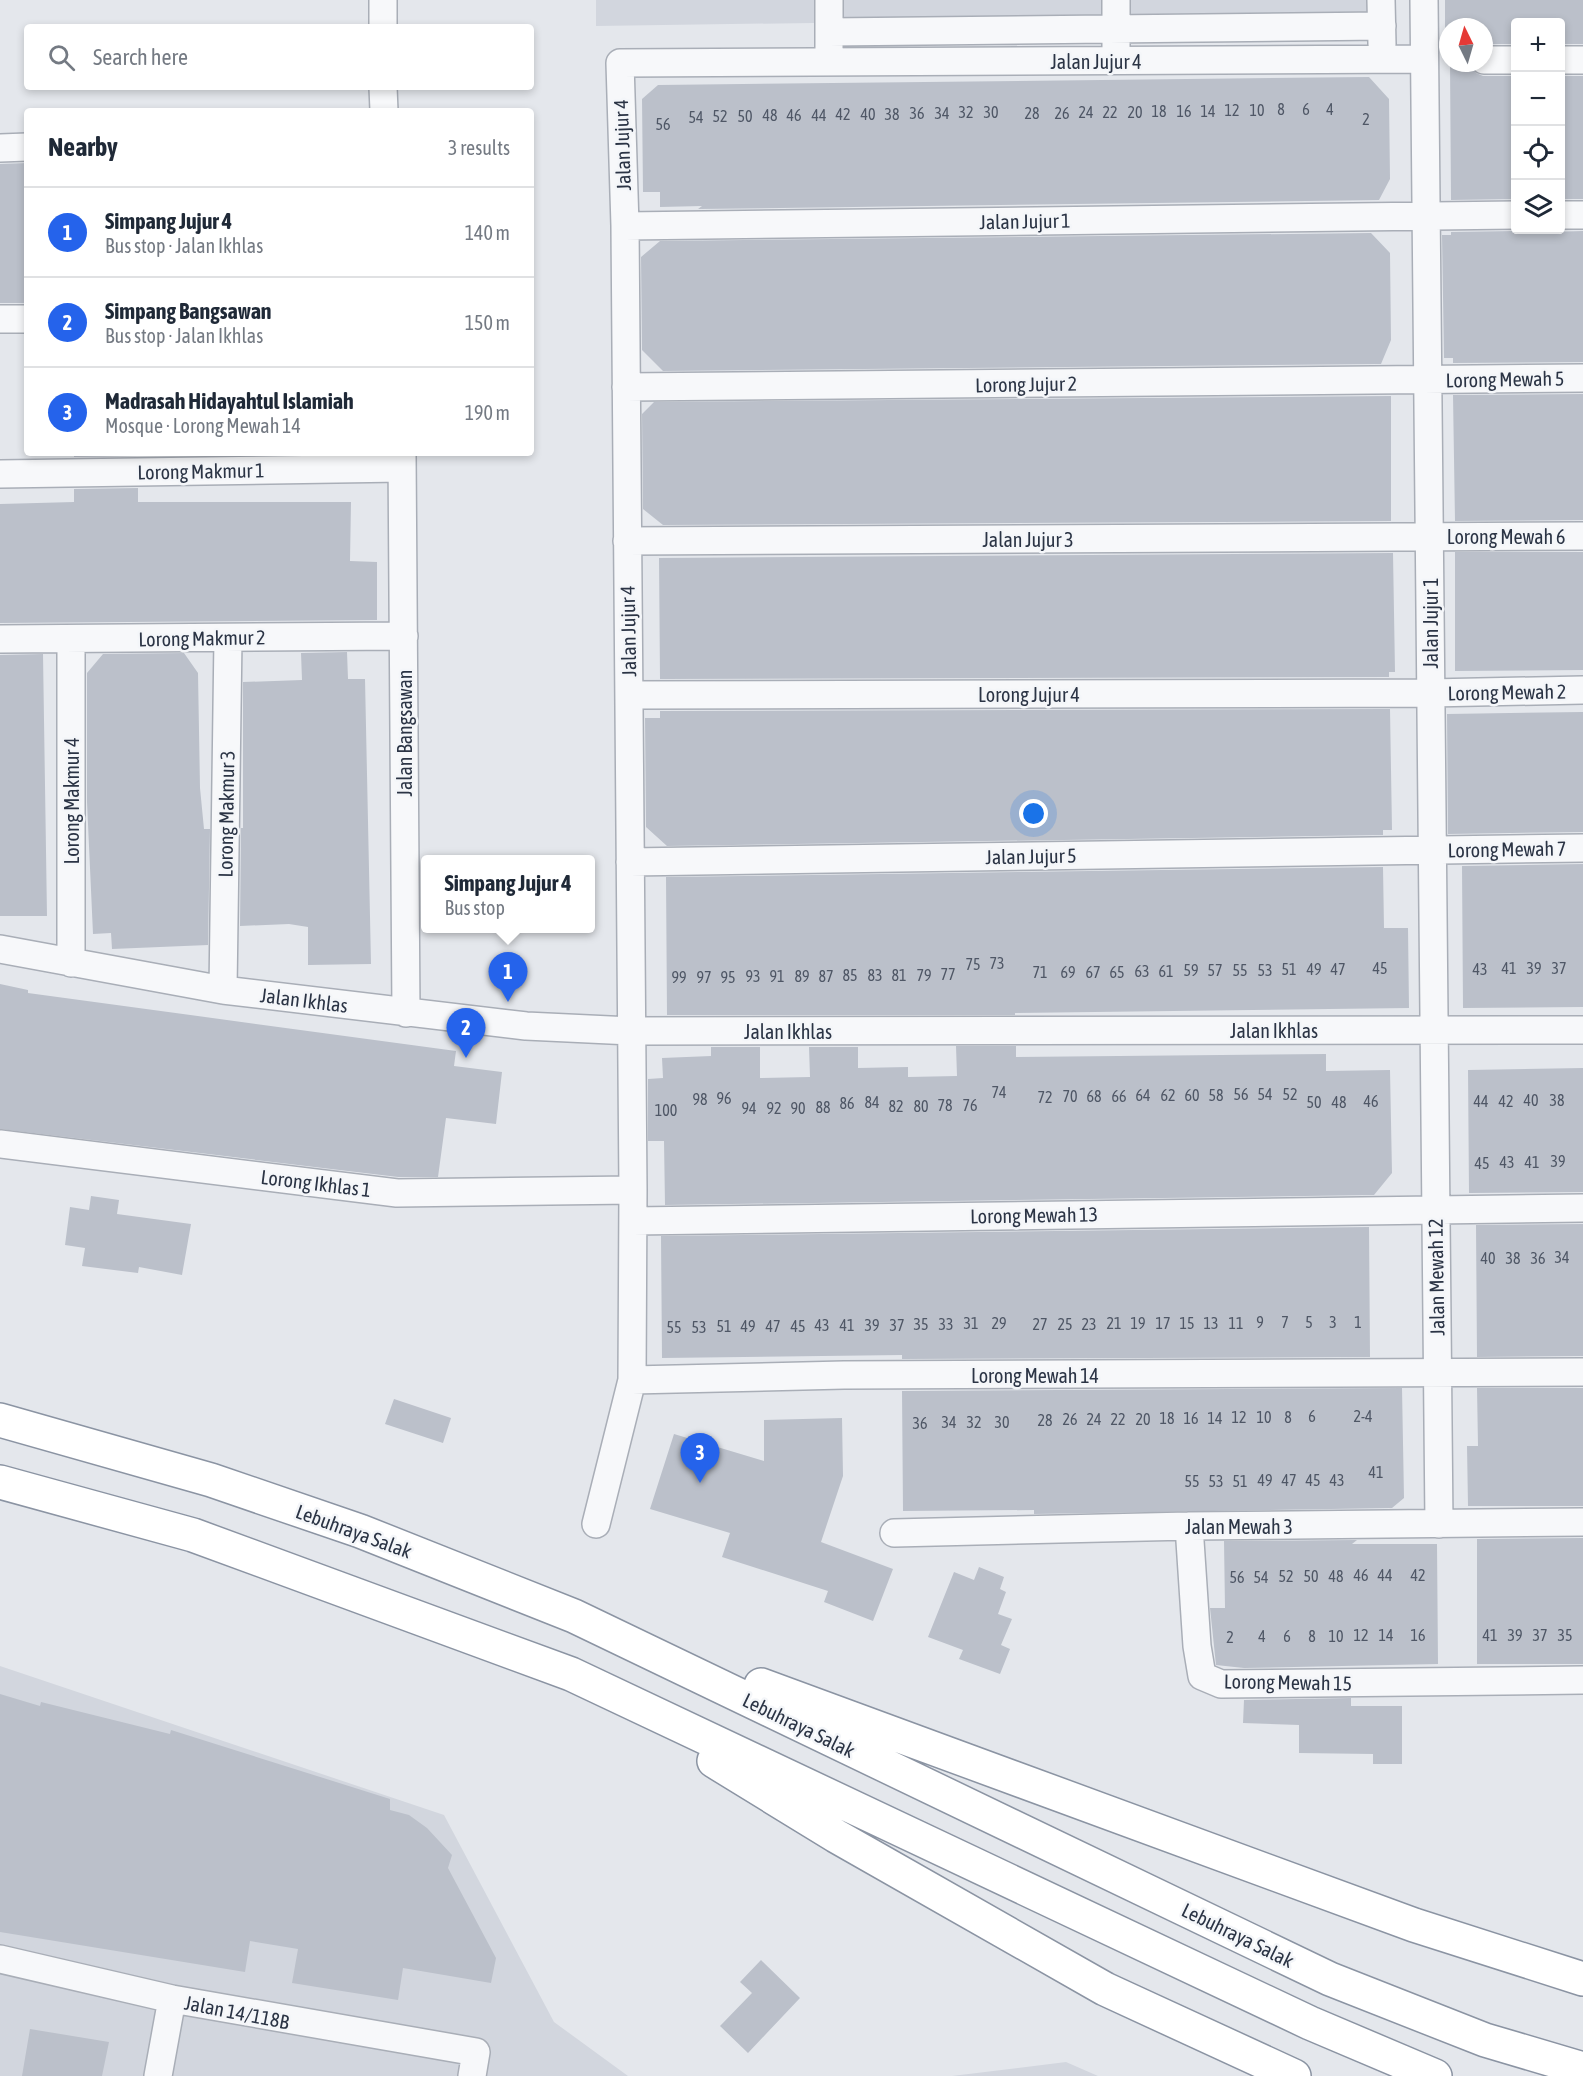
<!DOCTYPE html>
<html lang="en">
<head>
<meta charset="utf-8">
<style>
  :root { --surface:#fff; --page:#f2f2f3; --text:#1f2937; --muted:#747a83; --line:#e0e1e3; --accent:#2563eb }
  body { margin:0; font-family:"Asap Condensed",sans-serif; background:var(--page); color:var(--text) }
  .controls { position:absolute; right:18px; top:18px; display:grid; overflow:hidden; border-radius:6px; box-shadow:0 3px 9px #0003 }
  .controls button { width:54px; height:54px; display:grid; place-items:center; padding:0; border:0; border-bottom:2px solid var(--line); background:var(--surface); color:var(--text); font:30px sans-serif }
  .compass { position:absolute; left:1439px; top:18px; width:54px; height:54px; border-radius:50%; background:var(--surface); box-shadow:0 3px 9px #0003; rotate:355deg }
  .you { position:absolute; left:1034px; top:814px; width:21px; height:21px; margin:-15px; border:4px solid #fff; border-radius:50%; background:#1a73e8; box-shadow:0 0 0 9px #1a73e833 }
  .badge { display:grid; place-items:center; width:39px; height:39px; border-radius:50%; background:var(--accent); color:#fff; font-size:20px; font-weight:700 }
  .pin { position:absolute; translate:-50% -50px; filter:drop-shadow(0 2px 3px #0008) }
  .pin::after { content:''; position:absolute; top:32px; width:21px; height:18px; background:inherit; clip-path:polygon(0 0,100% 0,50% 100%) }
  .popup { position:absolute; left:421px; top:855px; width:174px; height:78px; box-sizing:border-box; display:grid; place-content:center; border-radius:6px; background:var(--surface); filter:drop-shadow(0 2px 4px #0005); font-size:20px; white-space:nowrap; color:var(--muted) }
  .popup b { font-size:22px; color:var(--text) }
  .popup::after { content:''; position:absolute; left:50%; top:100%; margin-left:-12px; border:12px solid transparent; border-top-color:var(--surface) }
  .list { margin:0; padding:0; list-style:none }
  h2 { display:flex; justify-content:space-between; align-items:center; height:78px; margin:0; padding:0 24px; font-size:26px }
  h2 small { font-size:20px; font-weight:400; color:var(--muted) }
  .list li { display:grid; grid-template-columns:39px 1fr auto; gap:18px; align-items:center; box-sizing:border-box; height:90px; padding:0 24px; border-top:2px solid var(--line) }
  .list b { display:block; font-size:22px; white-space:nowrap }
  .list p { margin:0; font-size:20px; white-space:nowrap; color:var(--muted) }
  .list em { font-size:20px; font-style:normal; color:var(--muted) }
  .icon { flex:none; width:33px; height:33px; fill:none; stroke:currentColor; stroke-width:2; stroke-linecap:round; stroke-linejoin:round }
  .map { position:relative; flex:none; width:1583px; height:2076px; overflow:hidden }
  .search { position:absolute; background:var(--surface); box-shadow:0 3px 9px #0003; left:24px; top:24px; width:510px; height:66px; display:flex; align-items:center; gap:15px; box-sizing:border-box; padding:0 21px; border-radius:6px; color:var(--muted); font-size:22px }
  .panel { position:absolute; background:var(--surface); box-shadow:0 3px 9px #0003; left:24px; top:108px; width:510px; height:348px; border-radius:6px }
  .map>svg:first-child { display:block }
  .built { fill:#d2d6de }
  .building { fill:#bbc0ca }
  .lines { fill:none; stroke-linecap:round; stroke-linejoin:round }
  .minor-casing { stroke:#a9aeb7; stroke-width:30 }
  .trunk-casing { stroke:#8b94a3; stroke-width:36 }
  .minor { stroke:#f7f8fa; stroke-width:27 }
  .trunk { stroke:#fff; stroke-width:33 }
  .labels { text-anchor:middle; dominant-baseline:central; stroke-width:5; stroke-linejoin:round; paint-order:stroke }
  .number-label { font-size:16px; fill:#4f5766 }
  .street-label { font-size:20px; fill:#2b3445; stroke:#f4f6f9 }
</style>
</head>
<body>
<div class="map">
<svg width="1583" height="2076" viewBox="0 0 1583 2076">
  <rect width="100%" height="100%" fill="#e4e7ec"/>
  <path class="built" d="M596,0H1371V15L596,26Z
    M0,1666L444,1815L554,2022L628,2076H0Z
    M1066,2062L1098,2076H952Z"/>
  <path class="building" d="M1445,0H1583V44H1560V22H1515V44H1484V27H1448V42H1445Z
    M1450,63H1469L1476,73L1483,76H1515V199L1451,200Z
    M1560,76H1583V199H1560Z
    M1369,77L1389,99L1390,179L1379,200L698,209L702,206L660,207V192H643L642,99L658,85Z
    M27,163V303H0V164Z
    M1515,231V233L1583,231V362L1453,363V358H1444L1442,235H1451V232Z
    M1371,233L1390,253L1391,340L1381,364L663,371L642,350L641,257L660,241Z
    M1583,394V520L1455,521L1453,395Z
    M1391,396V521L663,525L643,509L642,414L654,402Z
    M74,453H138V456L74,457Z
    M138,488V502H351L350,561L377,562V620L0,623V504L74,502V489Z
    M1455,552H1583V670L1455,671Z
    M1393,553L1395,672H1389V677L660,679L659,558Z
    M347,652L348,679H365L371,964L308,965V927L289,924L240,926L241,828H243V682L302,680L301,653Z
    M184,653L198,673L200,788L204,829H210L208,945L112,949L111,933L93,934L87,802V673L103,654Z
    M43,654L47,916H0V655Z
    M1390,709L1392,830H1383V835L667,846L646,827L645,718H660V711Z
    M1583,712V832L1448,834L1447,714Z
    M1583,864V1007L1463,1008L1462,866Z
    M1383,867L1384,928H1408L1409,1008L1015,1013V1015H667L666,877Z
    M0,984L28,990V993L456,1051L454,1066L502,1072L496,1124L446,1118L438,1177H398L0,1129Z
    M956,1046H1016V1057L1326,1054V1071L1390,1070L1392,1173L1374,1195L665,1205L664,1141H648V1079L663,1078L662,1058L711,1056V1047H760V1078L810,1077L809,1047H858V1068L908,1067V1077L957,1076Z
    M1583,1068V1192L1469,1193L1468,1070Z
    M91,1196L119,1200L117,1214L191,1224L182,1275L139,1267L138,1273L82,1266L85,1248L65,1245L70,1207L89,1210Z
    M1583,1224V1356L1477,1357L1476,1225Z
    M1369,1227L1370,1357L902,1359V1355L662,1358L661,1236Z
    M1402,1388L1404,1498L1392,1508L1034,1514V1510L903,1511L902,1391Z
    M1477,1388H1583V1506H1468L1467,1446H1478Z
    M394,1399L451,1418L443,1443L385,1424Z
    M842,1418L843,1476L821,1542L893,1569L873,1621L824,1602L828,1591L722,1557L730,1533L650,1509L674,1434L764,1461V1420Z
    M1583,1538V1664H1477V1539Z
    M1357,1540L1352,1544H1437L1438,1664L1244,1668L1216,1665L1210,1608H1225L1224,1541Z
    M979,1567L1004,1577L1000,1589L1006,1592L998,1614L1012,1619L1001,1645L1010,1649L1000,1674L959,1659L963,1650L928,1637L954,1572L974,1580Z
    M0,1694L40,1706L41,1702L170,1734L171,1730L390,1799V1810L409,1815L427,1828L452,1855L448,1868L496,1958L491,1983L403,1968L398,2000L292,1983L298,1949L250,1941L245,1972L0,1932Z
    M1351,1698V1706H1402V1764H1373V1754L1299,1753V1725L1243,1723L1244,1700Z
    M761,1960L800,1998L748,2053L720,2026L752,1993L740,1982Z
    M30,2029L109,2042L102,2076H22Z"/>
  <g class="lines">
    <g class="minor-casing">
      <path id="minor" d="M383,0V27
        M829,0V50
        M1116,0V47
        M1381,0L1382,44
        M1424,0L1439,1524
        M829,32L1382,26
        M1484,60H1516
        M1560,60H1583
        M383,87L384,111
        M0,148L27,147
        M1560,215H1583
        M625,226L1516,215
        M0,319H27
        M626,387L1583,378
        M402,453L406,1013
        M0,474L402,468
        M627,541L1583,536
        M0,639L404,636
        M629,695L1430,693L1583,690
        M630,862L1583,848
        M0,949L223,990L526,1026L631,1031L1583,1030
        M71,963V639
        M223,990L228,638
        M0,1144L397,1193L633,1190
        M633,1221L1583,1208
        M632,1380L844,1375L1583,1372
        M596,1524L632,1380L633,1190L625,226L620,63L1424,59
        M1189,1526L1197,1646L1202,1676L1221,1684L1583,1680
        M894,1533L1189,1526L1583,1522
        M0,1959L172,1999L476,2052L472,2076
        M158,2076L172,1999"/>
    </g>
    <g class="trunk-casing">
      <path id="trunk" d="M0,1420L211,1480L360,1531L574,1616L1330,1979L1485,2040L1583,2069
        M0,1482L193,1535L571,1674L1310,2023L1435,2076
        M761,1685L1414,1925L1583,1979
        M714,1761L836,1836L1105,1989L1294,2076"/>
    </g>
    <use href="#minor" class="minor"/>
    <use href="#trunk" class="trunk"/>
  </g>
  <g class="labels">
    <g class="number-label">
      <text x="1281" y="109">8</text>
      <text x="1306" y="109">6</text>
      <text x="1330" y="109">4</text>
      <text x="1232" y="110">12</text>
      <text x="1257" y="110">10</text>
      <text x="1159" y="111">18</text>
      <text x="1184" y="111">16</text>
      <text x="1208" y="111">14</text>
      <text x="966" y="112">32</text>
      <text x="991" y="112">30</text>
      <text x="1086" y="112">24</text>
      <text x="1110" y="112">22</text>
      <text x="1135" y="112">20</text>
      <text x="917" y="113">36</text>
      <text x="942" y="113">34</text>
      <text x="1032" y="113">28</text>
      <text x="1062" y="113">26</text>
      <text x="843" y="114">42</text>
      <text x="868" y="114">40</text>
      <text x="892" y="114">38</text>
      <text x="770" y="115">48</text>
      <text x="794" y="115">46</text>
      <text x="819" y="115">44</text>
      <text x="720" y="116">52</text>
      <text x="745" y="116">50</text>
      <text x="696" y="117">54</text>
      <text x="1366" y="119">2</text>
      <text x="663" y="124">56</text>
      <text x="997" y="963">73</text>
      <text x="973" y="964">75</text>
      <text x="1380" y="968">45</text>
      <text x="1509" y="968">41</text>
      <text x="1534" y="968">39</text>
      <text x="1559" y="968">37</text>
      <text x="1289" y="969">51</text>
      <text x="1314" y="969">49</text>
      <text x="1338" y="969">47</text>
      <text x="1480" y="969">43</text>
      <text x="1191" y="970">59</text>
      <text x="1215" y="970">57</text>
      <text x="1240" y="970">55</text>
      <text x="1265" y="970">53</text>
      <text x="1142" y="971">63</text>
      <text x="1166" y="971">61</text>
      <text x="1040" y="972">71</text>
      <text x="1068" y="972">69</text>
      <text x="1093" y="972">67</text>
      <text x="1117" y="972">65</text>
      <text x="948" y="974">77</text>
      <text x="850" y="975">85</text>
      <text x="875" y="975">83</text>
      <text x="899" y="975">81</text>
      <text x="924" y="975">79</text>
      <text x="753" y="976">93</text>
      <text x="777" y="976">91</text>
      <text x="802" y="976">89</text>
      <text x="826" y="976">87</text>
      <text x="679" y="977">99</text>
      <text x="704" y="977">97</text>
      <text x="728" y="977">95</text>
      <text x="999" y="1092">74</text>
      <text x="1241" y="1094">56</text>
      <text x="1265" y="1094">54</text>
      <text x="1290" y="1094">52</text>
      <text x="1143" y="1095">64</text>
      <text x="1168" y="1095">62</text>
      <text x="1192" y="1095">60</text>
      <text x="1216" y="1095">58</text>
      <text x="1070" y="1096">70</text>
      <text x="1094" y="1096">68</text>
      <text x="1119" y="1096">66</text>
      <text x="1045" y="1097">72</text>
      <text x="724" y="1098">96</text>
      <text x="700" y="1099">98</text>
      <text x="1531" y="1100">40</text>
      <text x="1557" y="1100">38</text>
      <text x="1371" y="1101">46</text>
      <text x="1481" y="1101">44</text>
      <text x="1506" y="1101">42</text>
      <text x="872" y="1102">84</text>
      <text x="1314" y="1102">50</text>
      <text x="1339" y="1102">48</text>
      <text x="847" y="1103">86</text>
      <text x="945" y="1105">78</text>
      <text x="970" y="1105">76</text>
      <text x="896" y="1106">82</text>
      <text x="921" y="1106">80</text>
      <text x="823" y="1107">88</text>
      <text x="749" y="1108">94</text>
      <text x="774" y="1108">92</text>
      <text x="798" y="1108">90</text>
      <text x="666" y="1110">100</text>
      <text x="1558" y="1161">39</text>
      <text x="1507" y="1162">43</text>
      <text x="1532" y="1162">41</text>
      <text x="1482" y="1163">45</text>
      <text x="1562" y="1257">34</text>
      <text x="1488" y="1258">40</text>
      <text x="1513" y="1258">38</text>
      <text x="1538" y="1258">36</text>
      <text x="1260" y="1322">9</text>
      <text x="1285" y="1322">7</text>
      <text x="1309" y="1322">5</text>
      <text x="1333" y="1322">3</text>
      <text x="1358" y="1322">1</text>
      <text x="971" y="1323">31</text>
      <text x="999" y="1323">29</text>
      <text x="1114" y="1323">21</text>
      <text x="1138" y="1323">19</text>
      <text x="1163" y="1323">17</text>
      <text x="1187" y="1323">15</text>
      <text x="1211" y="1323">13</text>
      <text x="1236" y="1323">11</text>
      <text x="921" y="1324">35</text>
      <text x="946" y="1324">33</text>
      <text x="1040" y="1324">27</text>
      <text x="1065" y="1324">25</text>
      <text x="1089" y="1324">23</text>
      <text x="822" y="1325">43</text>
      <text x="847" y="1325">41</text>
      <text x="872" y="1325">39</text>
      <text x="897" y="1325">37</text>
      <text x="724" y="1326">51</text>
      <text x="748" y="1326">49</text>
      <text x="773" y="1326">47</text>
      <text x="798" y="1326">45</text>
      <text x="674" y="1327">55</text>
      <text x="699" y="1327">53</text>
      <text x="1312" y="1416">6</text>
      <text x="1363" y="1416">2-4</text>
      <text x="1239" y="1417">12</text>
      <text x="1264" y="1417">10</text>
      <text x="1288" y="1417">8</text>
      <text x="1167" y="1418">18</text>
      <text x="1191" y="1418">16</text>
      <text x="1215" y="1418">14</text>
      <text x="1070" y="1419">26</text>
      <text x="1094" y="1419">24</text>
      <text x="1118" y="1419">22</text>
      <text x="1143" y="1419">20</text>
      <text x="1045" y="1420">28</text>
      <text x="949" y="1422">34</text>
      <text x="974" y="1422">32</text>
      <text x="1002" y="1422">30</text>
      <text x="920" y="1423">36</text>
      <text x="1376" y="1472">41</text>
      <text x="1265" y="1480">49</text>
      <text x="1289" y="1480">47</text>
      <text x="1313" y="1480">45</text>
      <text x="1337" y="1480">43</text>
      <text x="1192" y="1481">55</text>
      <text x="1216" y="1481">53</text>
      <text x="1240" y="1481">51</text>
      <text x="1361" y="1575">46</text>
      <text x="1385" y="1575">44</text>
      <text x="1418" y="1575">42</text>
      <text x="1286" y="1576">52</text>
      <text x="1311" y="1576">50</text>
      <text x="1336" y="1576">48</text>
      <text x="1237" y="1577">56</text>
      <text x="1261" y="1577">54</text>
      <text x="1361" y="1635">12</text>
      <text x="1386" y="1635">14</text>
      <text x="1418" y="1635">16</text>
      <text x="1490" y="1635">41</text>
      <text x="1515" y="1635">39</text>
      <text x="1540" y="1635">37</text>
      <text x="1565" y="1635">35</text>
      <text x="1262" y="1636">4</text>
      <text x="1287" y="1636">6</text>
      <text x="1312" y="1636">8</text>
      <text x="1336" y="1636">10</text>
      <text x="1230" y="1637">2</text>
    </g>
    <g class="street-label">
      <text x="1096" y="61">Jalan Jujur 4</text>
      <text transform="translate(622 145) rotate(-92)">Jalan Jujur 4</text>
      <text transform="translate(1025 221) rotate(-1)">Jalan Jujur 1</text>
      <text transform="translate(1505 379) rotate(-1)">Lorong Mewah 5</text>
      <text transform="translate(1026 384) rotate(-1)">Lorong Jujur 2</text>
      <text transform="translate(201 471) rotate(-1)">Lorong Makmur 1</text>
      <text x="1506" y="536">Lorong Mewah 6</text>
      <text x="1028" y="539">Jalan Jujur 3</text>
      <text transform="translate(1430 623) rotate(-90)">Jalan Jujur 1</text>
      <text transform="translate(628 631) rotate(-91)">Jalan Jujur 4</text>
      <text transform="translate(202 638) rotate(-1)">Lorong Makmur 2</text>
      <text transform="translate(1507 692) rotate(-1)">Lorong Mewah 2</text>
      <text x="1029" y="694">Lorong Jujur 4</text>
      <text transform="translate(404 733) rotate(-90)">Jalan Bangsawan</text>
      <text transform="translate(71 801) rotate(-90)">Lorong Makmur 4</text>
      <text transform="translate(226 814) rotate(-89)">Lorong Makmur 3</text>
      <text transform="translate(1507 849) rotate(-1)">Lorong Mewah 7</text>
      <text transform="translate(1031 856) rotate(-1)">Jalan Jujur 5</text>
      <text transform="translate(304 1000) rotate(7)">Jalan Ikhlas</text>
      <text x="1274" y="1030">Jalan Ikhlas</text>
      <text x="788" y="1031">Jalan Ikhlas</text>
      <text transform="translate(316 1183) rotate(7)">Lorong Ikhlas 1</text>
      <text transform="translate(1034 1215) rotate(-1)">Lorong Mewah 13</text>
      <text transform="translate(1436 1277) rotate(-91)">Jalan Mewah 12</text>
      <text x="1035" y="1375">Lorong Mewah 14</text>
      <text x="1239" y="1526">Jalan Mewah 3</text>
      <text transform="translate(354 1531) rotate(20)">Lebuhraya Salak</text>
      <text transform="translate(1288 1682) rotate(1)">Lorong Mewah 15</text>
      <text transform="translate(799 1725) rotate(26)">Lebuhraya Salak</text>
      <text transform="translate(1238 1935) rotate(26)">Lebuhraya Salak</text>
      <text transform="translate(237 2012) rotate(11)">Jalan 14/118B</text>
    </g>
  </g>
</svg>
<div class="controls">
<button>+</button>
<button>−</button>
<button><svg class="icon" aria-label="locate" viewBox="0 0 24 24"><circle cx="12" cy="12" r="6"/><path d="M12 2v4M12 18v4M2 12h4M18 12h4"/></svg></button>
<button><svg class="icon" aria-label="layers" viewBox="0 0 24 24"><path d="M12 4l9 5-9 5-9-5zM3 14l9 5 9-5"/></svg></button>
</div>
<svg class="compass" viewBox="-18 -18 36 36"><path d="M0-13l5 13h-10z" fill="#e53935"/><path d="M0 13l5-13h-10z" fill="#747a83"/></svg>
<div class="you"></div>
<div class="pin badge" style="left:508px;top:1002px">1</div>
<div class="popup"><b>Simpang Jujur 4</b>Bus stop</div>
<div class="pin badge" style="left:466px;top:1058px">2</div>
<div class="pin badge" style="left:700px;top:1483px">3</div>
<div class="search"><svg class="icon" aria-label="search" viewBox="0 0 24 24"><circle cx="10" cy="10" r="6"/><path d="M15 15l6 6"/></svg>Search here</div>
<section class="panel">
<h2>Nearby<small>3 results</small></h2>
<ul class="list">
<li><span class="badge">1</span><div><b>Simpang Jujur 4</b><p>Bus stop · Jalan Ikhlas</p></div><em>140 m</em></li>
<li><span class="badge">2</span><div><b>Simpang Bangsawan</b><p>Bus stop · Jalan Ikhlas</p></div><em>150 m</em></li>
<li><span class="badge">3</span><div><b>Madrasah Hidayahtul Islamiah</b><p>Mosque · Lorong Mewah 14</p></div><em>190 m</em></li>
</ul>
</section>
</div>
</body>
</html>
